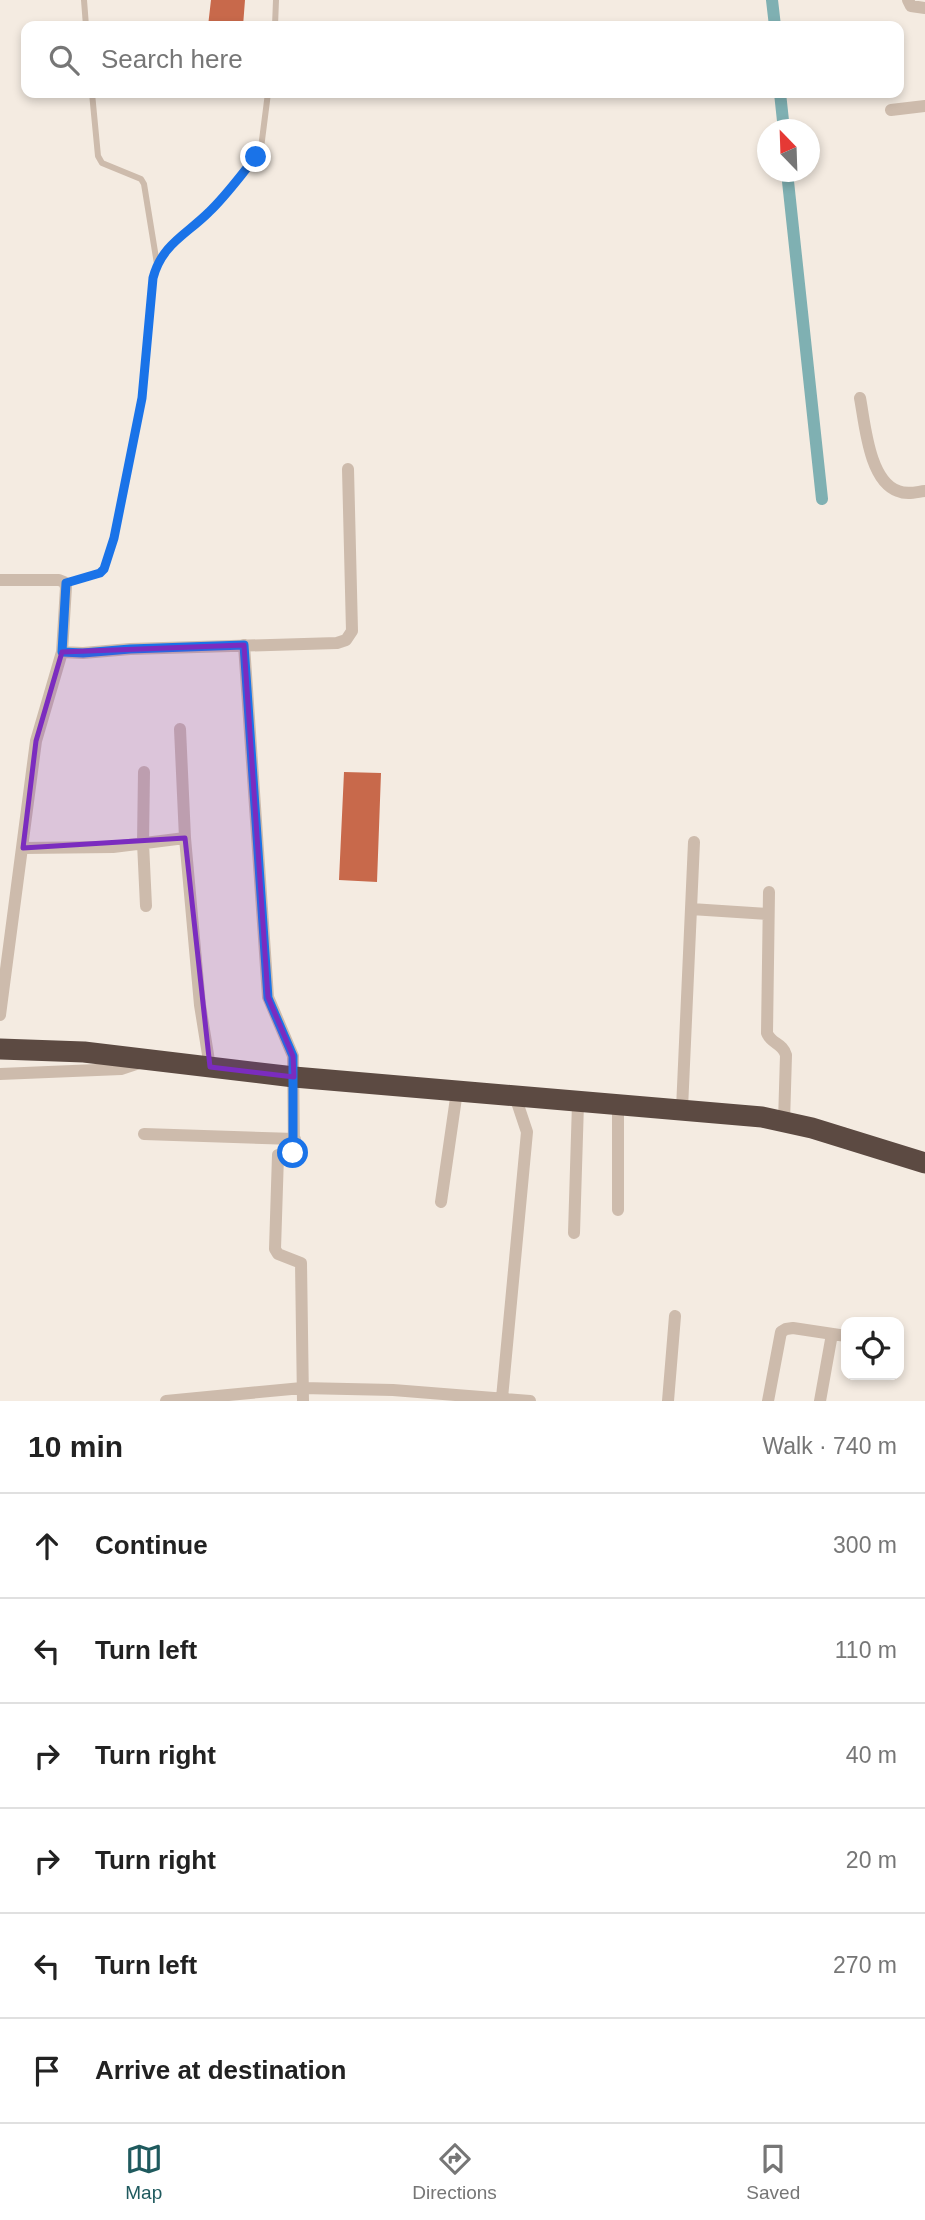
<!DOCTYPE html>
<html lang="en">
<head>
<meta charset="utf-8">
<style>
  :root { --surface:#fff; --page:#f2f2f2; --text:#222; --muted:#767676; --line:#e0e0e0; --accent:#1f5a5e }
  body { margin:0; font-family:Arial,sans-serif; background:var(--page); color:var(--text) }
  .controls { position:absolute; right:21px; bottom:21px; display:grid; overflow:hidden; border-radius:14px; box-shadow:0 4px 10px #0003 }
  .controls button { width:63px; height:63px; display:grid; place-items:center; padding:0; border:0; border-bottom:2px solid var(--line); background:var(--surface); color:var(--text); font:35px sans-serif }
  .compass { position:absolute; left:757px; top:119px; width:63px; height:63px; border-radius:50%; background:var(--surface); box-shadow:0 4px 10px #0003; rotate:337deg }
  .stop { position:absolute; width:21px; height:21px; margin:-16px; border:5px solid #1a73e8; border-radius:50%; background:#fff }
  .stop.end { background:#1a73e8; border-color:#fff; box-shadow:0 2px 7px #0008 }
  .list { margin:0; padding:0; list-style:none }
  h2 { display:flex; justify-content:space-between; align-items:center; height:91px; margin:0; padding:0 28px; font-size:30px }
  h2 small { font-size:23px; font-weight:400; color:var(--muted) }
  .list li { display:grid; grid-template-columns:46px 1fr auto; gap:21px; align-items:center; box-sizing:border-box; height:105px; padding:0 28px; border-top:2px solid var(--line) }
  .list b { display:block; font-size:26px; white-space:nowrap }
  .list em { font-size:23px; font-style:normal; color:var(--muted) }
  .icon { flex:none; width:38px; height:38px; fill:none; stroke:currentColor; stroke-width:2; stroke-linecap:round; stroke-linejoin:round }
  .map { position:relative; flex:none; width:925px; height:1401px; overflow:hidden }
  .search { position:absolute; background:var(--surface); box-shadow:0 4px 10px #0003; left:21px; right:21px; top:21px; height:77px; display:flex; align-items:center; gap:18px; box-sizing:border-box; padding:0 24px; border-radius:14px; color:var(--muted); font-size:26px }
  .sheet { height:721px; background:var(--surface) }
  nav { display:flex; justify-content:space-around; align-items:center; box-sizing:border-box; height:98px; border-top:2px solid var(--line); background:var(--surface); font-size:19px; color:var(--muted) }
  nav a { display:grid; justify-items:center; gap:4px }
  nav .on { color:var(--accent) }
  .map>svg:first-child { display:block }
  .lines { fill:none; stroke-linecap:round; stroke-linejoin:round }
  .canal { stroke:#7fb0b2; stroke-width:12 }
  .building { fill:#c8694b }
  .lane { stroke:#cdbbac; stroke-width:6 }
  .street { stroke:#cdbbac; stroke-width:12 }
  .highway { stroke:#5c4a42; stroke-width:21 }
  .route { stroke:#1a73e8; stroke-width:9 }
  .marked { fill:#7b2cbf; fill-opacity:0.2; stroke:#7b2cbf; stroke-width:5; stroke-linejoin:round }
</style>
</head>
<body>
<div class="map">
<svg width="925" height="1401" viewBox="0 0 925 1401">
  <rect width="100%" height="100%" fill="#f4ebe1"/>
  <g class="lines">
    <path class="canal" d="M772,0L775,26
      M780,93L784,130
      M787,172L822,499"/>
  </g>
  <path class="building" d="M211,0H245L243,26H208Z
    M344,772L381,773L377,882L339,880Z"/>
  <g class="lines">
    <path class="lane" d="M84,0L86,26
      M275,26L276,0
      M92,93L98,156L102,163L141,179L144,184L157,264
      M66,583L100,573L104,569L114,538L142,398L153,279C162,244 186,235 209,212C226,196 240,175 255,157L261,148L268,93"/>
    <path class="street" d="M908,0L911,6L925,8
      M891,110L925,106
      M860,398C865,424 869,481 898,491C907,495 916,492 925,491
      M0,580H59L64,582L66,587L62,652L36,741L0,1015
      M244,645L268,997L293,1056L294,1151L278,1155L275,1249L278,1254L301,1263L303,1401
      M62,652L83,653L130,649L337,643L346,640L352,631L348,469
      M180,729L185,838L200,1005L210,1067
      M144,772L143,843L146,906
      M23,848L113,847L185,838
      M769,892L767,1033C771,1044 783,1043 786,1055L784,1122
      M691,909L768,914
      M0,1074L121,1069L142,1062
      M618,1106V1210
      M682,1109L694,842
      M144,1134L295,1139
      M441,1202L457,1091
      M574,1233L578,1103
      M502,1398L527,1132L515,1096
      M166,1401L302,1388L393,1390L530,1401
      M668,1401L675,1316
      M768,1401L781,1332L786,1329L793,1328L846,1336
      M820,1401L832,1334"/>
    <path class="highway" d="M0,1049L84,1052L294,1077L762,1117L812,1128L925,1163"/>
  </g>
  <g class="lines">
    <path class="route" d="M256,157C240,176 226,196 209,212C186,235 162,244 153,278L142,398L114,538L104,569L100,573L66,583L62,652L83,653L130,649L244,645L268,998L293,1056V1153"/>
  </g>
  <path class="marked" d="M244,645L268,997L293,1056L294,1077L210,1067L185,838L23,848L36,741L62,652Z"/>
</svg>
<div class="controls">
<button><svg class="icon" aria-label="locate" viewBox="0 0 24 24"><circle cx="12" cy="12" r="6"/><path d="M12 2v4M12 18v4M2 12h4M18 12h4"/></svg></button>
</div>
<svg class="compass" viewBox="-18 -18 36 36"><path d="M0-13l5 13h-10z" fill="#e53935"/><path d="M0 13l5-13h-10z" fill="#767676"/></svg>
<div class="stop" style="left:293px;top:1153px"></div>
<div class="stop end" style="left:256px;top:157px"></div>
<div class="search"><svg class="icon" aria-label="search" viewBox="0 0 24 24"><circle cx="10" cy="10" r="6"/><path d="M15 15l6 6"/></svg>Search here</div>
</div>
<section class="sheet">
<h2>10 min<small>Walk · 740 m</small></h2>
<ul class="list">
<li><svg class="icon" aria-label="ahead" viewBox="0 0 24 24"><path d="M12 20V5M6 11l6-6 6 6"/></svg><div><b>Continue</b></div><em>300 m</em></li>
<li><svg class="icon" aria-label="left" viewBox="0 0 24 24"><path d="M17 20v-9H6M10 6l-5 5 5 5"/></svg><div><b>Turn left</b></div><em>110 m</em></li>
<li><svg class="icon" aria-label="right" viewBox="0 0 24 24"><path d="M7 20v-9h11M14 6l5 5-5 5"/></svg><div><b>Turn right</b></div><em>40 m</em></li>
<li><svg class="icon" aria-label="right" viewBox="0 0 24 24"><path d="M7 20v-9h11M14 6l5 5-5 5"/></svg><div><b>Turn right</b></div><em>20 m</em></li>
<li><svg class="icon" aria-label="left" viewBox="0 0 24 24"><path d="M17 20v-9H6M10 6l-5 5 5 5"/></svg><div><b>Turn left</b></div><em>270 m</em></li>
<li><svg class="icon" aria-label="arrive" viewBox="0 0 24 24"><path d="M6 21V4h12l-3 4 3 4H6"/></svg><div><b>Arrive at destination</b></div></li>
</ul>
</section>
<nav>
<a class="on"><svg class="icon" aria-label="map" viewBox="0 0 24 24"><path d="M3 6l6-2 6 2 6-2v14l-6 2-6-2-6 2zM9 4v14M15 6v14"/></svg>Map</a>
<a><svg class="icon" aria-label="directions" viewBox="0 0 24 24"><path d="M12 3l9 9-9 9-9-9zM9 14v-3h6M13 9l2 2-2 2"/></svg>Directions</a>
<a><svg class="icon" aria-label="saved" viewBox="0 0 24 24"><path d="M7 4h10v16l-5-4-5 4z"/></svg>Saved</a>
</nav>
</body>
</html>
